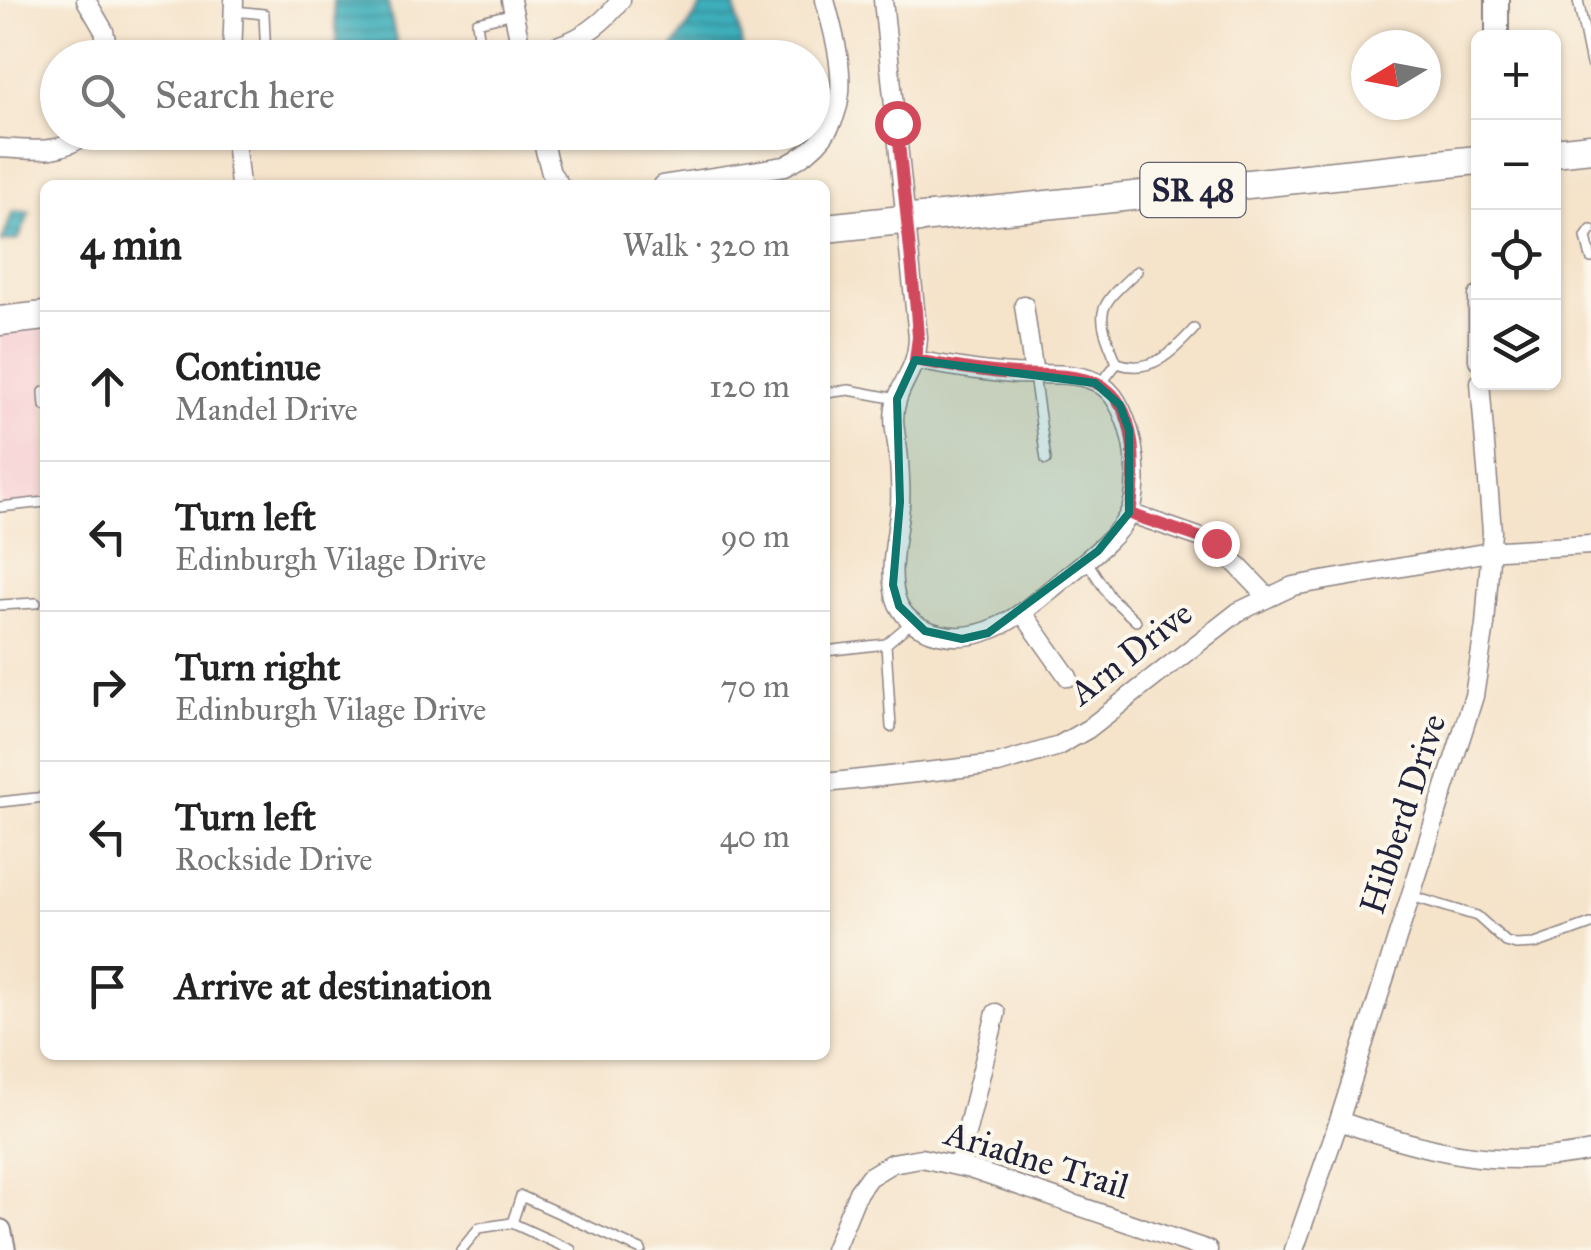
<!DOCTYPE html>
<html lang="en">
<head>
<meta charset="utf-8">
<style>
  :root { --surface:#fff; --page:#f6f6f6; --text:#222; --muted:#767676; --line:#e0e0e0 }
  body { margin:0; font-family:"IM FELL Great Primer",serif; background:var(--page); color:var(--text) }
  .controls { position:absolute; right:30px; top:30px; display:grid; overflow:hidden; border-radius:15px; box-shadow:0 2px 8px #0004 }
  .controls button { width:90px; height:90px; display:grid; place-items:center; padding:0; border:0; border-bottom:2px solid var(--line); background:var(--surface); color:var(--text); font:50px sans-serif }
  .compass { position:absolute; left:1351px; top:30px; width:90px; height:90px; border-radius:50%; background:var(--surface); box-shadow:0 2px 8px #0004; rotate:260deg }
  .stop { position:absolute; width:30px; height:30px; margin:-22px; border:8px solid #d1495b; border-radius:50%; background:#fff }
  .stop.end { background:#d1495b; border-color:#fff; box-shadow:0 2px 10px #0008 }
  .list { margin:0; padding:0; list-style:none }
  h2 { display:flex; justify-content:space-between; align-items:center; height:130px; margin:0; padding:0 40px; font-size:42px }
  h2 small { font-size:32px; font-weight:400; color:var(--muted) }
  .list li { display:grid; grid-template-columns:65px 1fr auto; gap:30px; align-items:center; box-sizing:border-box; height:150px; padding:0 40px; border-top:2px solid var(--line) }
  .list b { display:block; font-size:38px; white-space:nowrap }
  .list p { margin:0; font-size:32px; white-space:nowrap; color:var(--muted) }
  .list em { font-size:32px; font-style:normal; color:var(--muted) }
  .icon { flex:none; width:55px; height:55px; fill:none; stroke:currentColor; stroke-width:2; stroke-linecap:round; stroke-linejoin:round }
  .map { position:relative; flex:none; width:1591px; height:1250px; overflow:hidden }
  .search { position:absolute; background:var(--surface); box-shadow:0 2px 8px #0004; left:40px; top:40px; width:790px; height:110px; display:flex; align-items:center; gap:25px; box-sizing:border-box; padding:0 35px; border-radius:55px; color:var(--muted); font-size:38px }
  .panel { position:absolute; background:var(--surface); box-shadow:0 2px 8px #0004; left:40px; top:180px; width:790px; height:880px; border-radius:15px }
  .map>svg:first-child { display:block }
  .built { fill:#f7cfd4 }
  .water { fill:url(#water-rules); stroke:#30687a; stroke-width:2.5 }
  .lines { fill:none; stroke-linecap:round; stroke-linejoin:round }
  .lane-casing { stroke:#8c8282; stroke-width:12 }
  .street-casing { stroke:#8c8282; stroke-width:21 }
  .secondary-casing { stroke:#8c8282; stroke-width:26 }
  .primary-casing { stroke:#8c8282; stroke-width:31 }
  .lane { stroke:#fff; stroke-width:9 }
  .street { stroke:#fff; stroke-width:18 }
  .secondary { stroke:#fff; stroke-width:22 }
  .primary { stroke:#fff; stroke-width:28 }
  .route { stroke:#d1495b; stroke-width:12 }
  .marked { fill:#0f766e; fill-opacity:0.2; stroke:#0f766e; stroke-width:8; stroke-linejoin:round }
  .labels { text-anchor:middle; dominant-baseline:central; stroke-width:8; stroke-linejoin:round; paint-order:stroke }
  .shield { fill:#fbf7ec; stroke:#636270; stroke-width:2.5 }
  .shield-label { font-size:32px; font-weight:bold; fill:#22223b }
  .street-label { font-size:35px; fill:#22223b; stroke:#fbf7ec }
</style>
</head>
<body>
<div class="map">
<svg width="1591" height="1250" viewBox="0 0 1591 1250">
  <defs>
    <pattern id="water-rules" width="6" height="5" patternUnits="userSpaceOnUse" patternTransform="scale(2.5)"><rect width="6" height="5" fill="#3eaeba"/><path d="M0 2.5h6" fill="none" stroke="#348d98"/></pattern>
  </defs>
  <rect width="100%" height="100%" fill="#fbf7ec"/>
  <filter id="ink" filterUnits="userSpaceOnUse"><feTurbulence type="fractalNoise" baseFrequency=".01" numOctaves="2"/><feDisplacementMap in="SourceGraphic" scale="20" xChannelSelector="R" yChannelSelector="G"/><feConvolveMatrix kernelMatrix="1 2 1 2 8 2 1 2 1" color-interpolation-filters="sRGB"/></filter>
  <filter id="wash" filterUnits="userSpaceOnUse"><feTurbulence type="fractalNoise" baseFrequency=".0048" numOctaves="4" result="noise"/><feDisplacementMap in="SourceGraphic" scale="40" xChannelSelector="R" yChannelSelector="G"/><feGaussianBlur stdDeviation="2.25" result="paint"/><feColorMatrix in="noise" values="0 0 0 0 0 0 0 0 0 0 0 0 0 0 0 0 0 1.4 0 .05"/><feComposite in="paint" operator="in"/></filter>
  <g filter="url(#wash)">
    <rect width="100%" height="100%" fill="#f5e3ca"/>
    <path class="built" d="M45,316V505L0,509V321Z"/>
    <path class="water" d="M333,0H387L400,57H332L337,39Z
      M706,0H734L744,57H667Z
      M13,211L30,212L19,239L2,242Z"/>
  </g>
  <g filter="url(#ink)">
    <g class="lines">
      <g class="lane-casing">
        <path id="lane" d="M1578,0L1591,64
          M234,11L264,14L266,58
          M482,58L477,22L514,13
          M1591,230L1586,237L1591,258
          M1117,363C1151,375 1173,352 1194,329
          M1034,375L1046,460
          M1100,385L1117,363C1094,310 1097,308 1137,271
          M44,392L45,406
          M825,393L849,390L897,399
          M0,507L45,502
          M1086,560L1110,597L1136,621
          M0,605L36,603
          M886,644L891,727
          M825,651L886,644L912,622
          M0,802L45,797
          M1411,896L1477,916L1506,942L1516,945L1535,944L1591,924
          M512,1223L521,1196L641,1250
          M461,1250L479,1228L512,1223L571,1250"/>
      </g>
      <g class="street-casing">
        <path id="street" d="M86,0L104,31L110,58
          M511,0L523,58
          M883,0L918,337C917,368 905,375 897,400C890,421 898,440 899,461C900,476 901,491 900,506C897,536 886,575 898,604C906,621 922,630 939,634C991,646 1027,608 1065,578C1085,561 1118,537 1129,514C1144,483 1132,406 1103,386C1079,369 1040,376 1013,374C980,372 948,366 915,360
          M522,55C565,46 594,36 621,0
          M232,58L234,0
          M234,132L240,185
          M540,132L551,173L560,185
          M0,148C36,150 60,155 90,132
          M662,185L785,166C860,129 843,67 825,0
          M1478,296V360
          M1024,305L1034,375
          M1129,513L1216,543L1267,596
          M1022,612L1068,677
          M825,783L998,764L1056,747L1088,729L1238,612L1293,586L1501,550L1591,545
          M1339,1121C1426,1151 1499,1171 1591,1151
          M958,1166L996,1013
          M834,1250L858,1192L869,1177L892,1163L921,1158L970,1169L1208,1250
          M1294,1250L1339,1121L1474,696L1485,625L1492,532L1480,382"/>
      </g>
      <g class="secondary-casing">
        <path id="secondary" d="M1497,38V0
          M0,1231L4,1250"/>
      </g>
      <g class="primary-casing">
        <path id="primary" d="M1554,152L1591,148
          M825,228L1478,160
          M0,321L45,316"/>
      </g>
      <use href="#lane" class="lane"/>
      <use href="#street" class="street"/>
      <use href="#secondary" class="secondary"/>
      <use href="#primary" class="primary"/>
    </g>
  </g>
  <g class="lines" filter="url(#ink)">
    <path class="route" d="M897,123L916,310L918,337L915,360C948,366 982,372 1015,374C1043,376 1074,372 1100,385C1140,405 1136,477 1130,514L1216,543"/>
  </g>
  <path class="marked" d="M915,360L1095,383L1120,405L1129,430V513L1098,551L988,633L962,639L925,631L899,606L893,585L900,502L897,399Z"/>
  <g class="labels">
    <rect class="shield" x="1140.5" y="163" width="105" height="54" rx="8"/>
    <g class="shield-label">
      <text x="1193" y="190">SR 48</text>
    </g>
    <g class="street-label">
      <text transform="translate(1131 653) rotate(-38)">Arn Drive</text>
      <text transform="translate(1403 814) rotate(-72)">Hibberd Drive</text>
      <text transform="translate(1037 1160) rotate(17)">Ariadne Trail</text>
    </g>
  </g>
</svg>
<div class="controls">
<button>+</button>
<button>−</button>
<button><svg class="icon" aria-label="locate" viewBox="0 0 24 24"><circle cx="12" cy="12" r="6"/><path d="M12 2v4M12 18v4M2 12h4M18 12h4"/></svg></button>
<button><svg class="icon" aria-label="layers" viewBox="0 0 24 24"><path d="M12 4l9 5-9 5-9-5zM3 14l9 5 9-5"/></svg></button>
</div>
<svg class="compass" viewBox="-18 -18 36 36"><path d="M0-13l5 13h-10z" fill="#e53935"/><path d="M0 13l5-13h-10z" fill="#767676"/></svg>
<div class="stop" style="left:897px;top:123px"></div>
<div class="stop end" style="left:1216px;top:543px"></div>
<div class="search"><svg class="icon" aria-label="search" viewBox="0 0 24 24"><circle cx="10" cy="10" r="6"/><path d="M15 15l6 6"/></svg>Search here</div>
<section class="panel">
<h2>4 min<small>Walk · 320 m</small></h2>
<ul class="list">
<li><svg class="icon" aria-label="ahead" viewBox="0 0 24 24"><path d="M12 20V5M6 11l6-6 6 6"/></svg><div><b>Continue</b><p>Mandel Drive</p></div><em>120 m</em></li>
<li><svg class="icon" aria-label="left" viewBox="0 0 24 24"><path d="M17 20v-9H6M10 6l-5 5 5 5"/></svg><div><b>Turn left</b><p>Edinburgh Vilage Drive</p></div><em>90 m</em></li>
<li><svg class="icon" aria-label="right" viewBox="0 0 24 24"><path d="M7 20v-9h11M14 6l5 5-5 5"/></svg><div><b>Turn right</b><p>Edinburgh Vilage Drive</p></div><em>70 m</em></li>
<li><svg class="icon" aria-label="left" viewBox="0 0 24 24"><path d="M17 20v-9H6M10 6l-5 5 5 5"/></svg><div><b>Turn left</b><p>Rockside Drive</p></div><em>40 m</em></li>
<li><svg class="icon" aria-label="arrive" viewBox="0 0 24 24"><path d="M6 21V4h12l-3 4 3 4H6"/></svg><div><b>Arrive at destination</b></div></li>
</ul>
</section>
</div>
</body>
</html>
